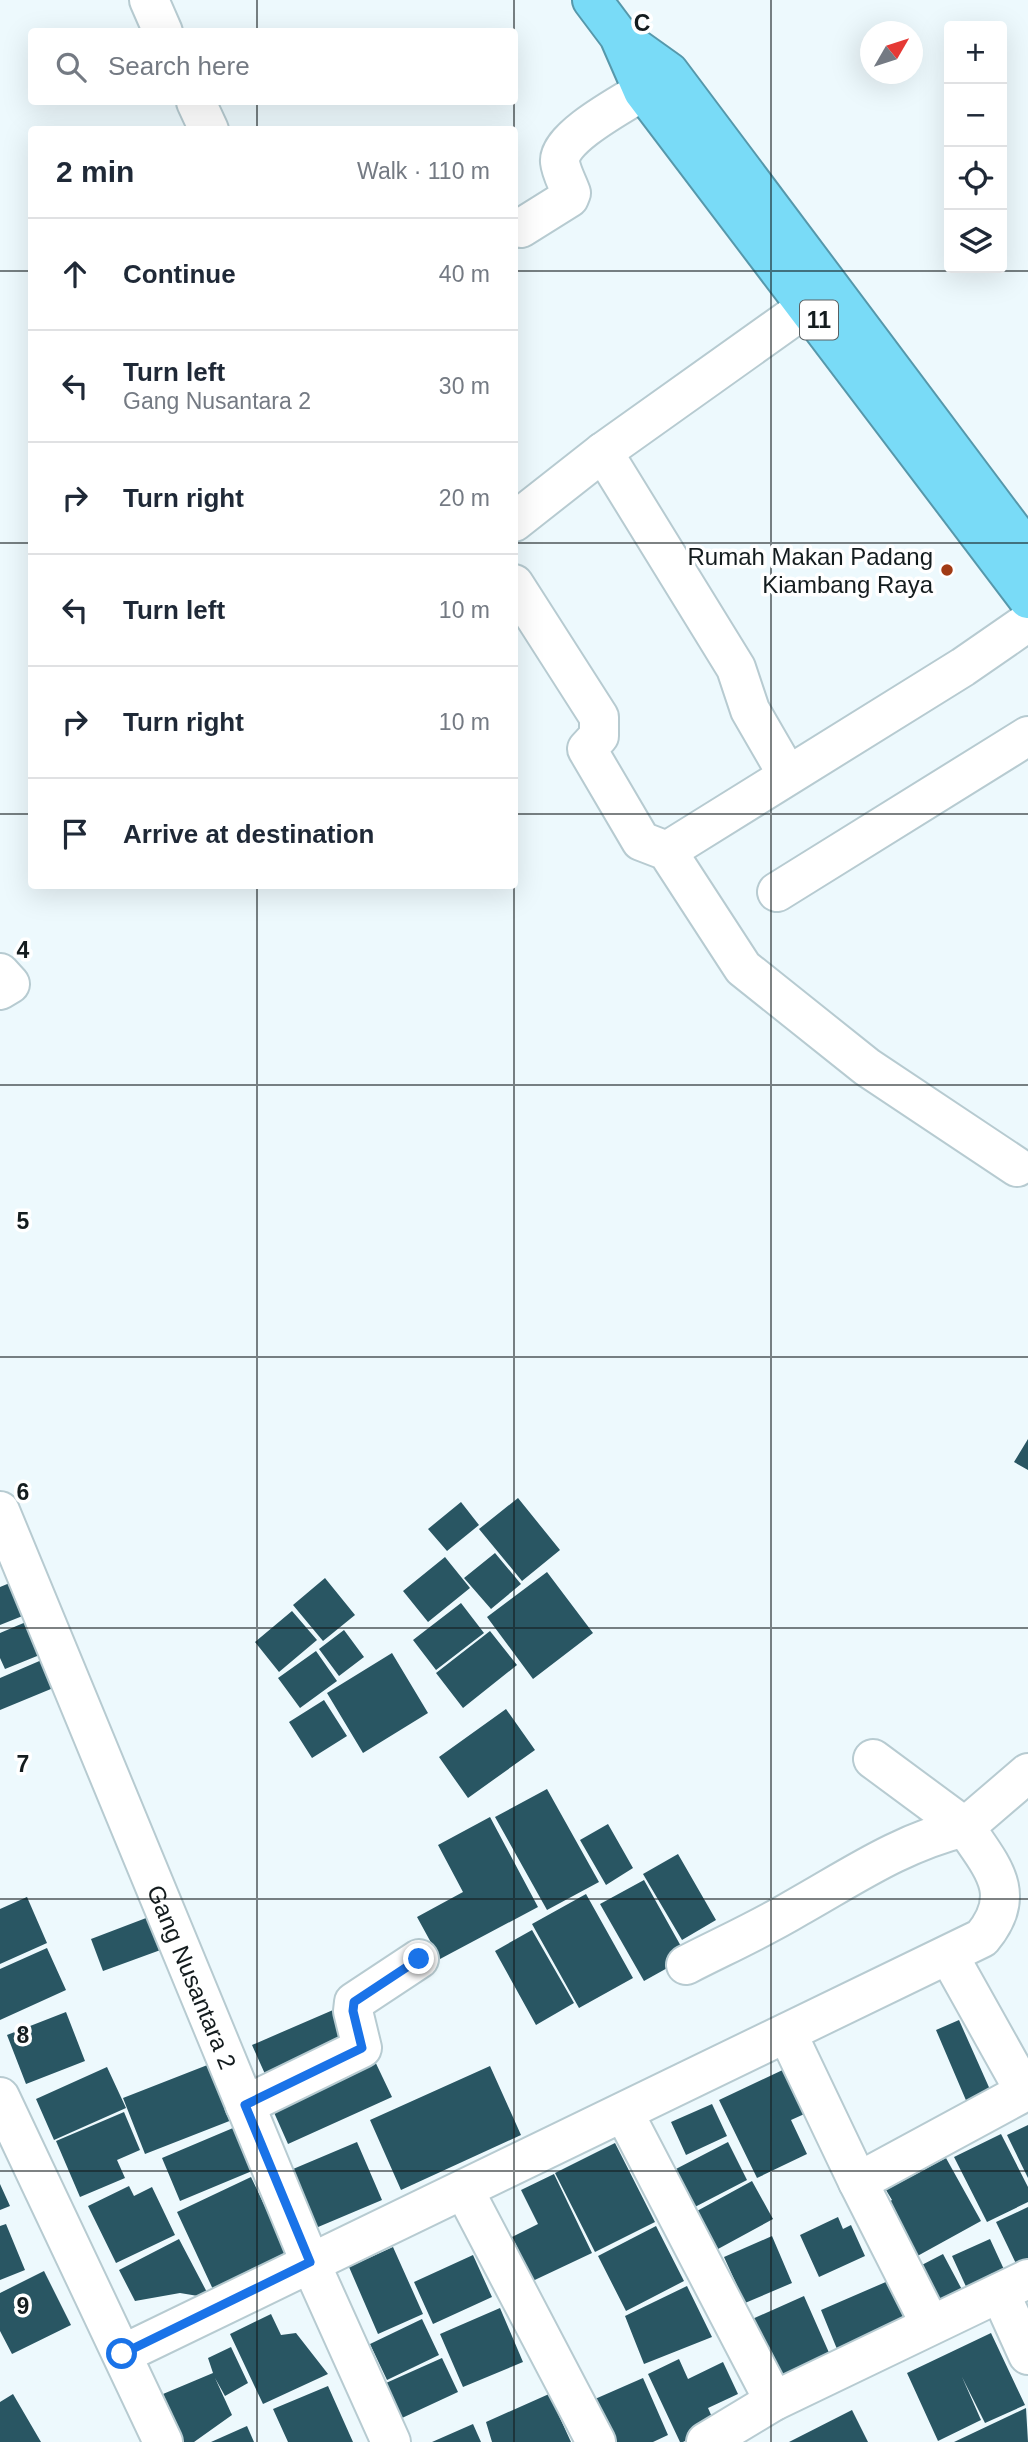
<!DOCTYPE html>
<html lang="en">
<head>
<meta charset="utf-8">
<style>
  :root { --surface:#fff; --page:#f2f2f3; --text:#1f2937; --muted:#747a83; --line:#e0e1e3 }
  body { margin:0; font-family:Helvetica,sans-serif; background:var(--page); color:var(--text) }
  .controls { position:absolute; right:21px; top:21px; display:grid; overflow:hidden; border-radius:7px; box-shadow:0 7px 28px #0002 }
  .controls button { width:63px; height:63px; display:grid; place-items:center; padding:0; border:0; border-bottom:2px solid var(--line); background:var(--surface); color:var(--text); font:35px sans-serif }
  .compass { position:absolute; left:860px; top:21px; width:63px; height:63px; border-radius:50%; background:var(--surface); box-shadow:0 7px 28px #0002; rotate:51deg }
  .stop { position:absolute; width:21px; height:21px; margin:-16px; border:5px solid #1a73e8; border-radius:50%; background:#fff }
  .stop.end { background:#1a73e8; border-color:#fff; box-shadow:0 2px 7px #0008 }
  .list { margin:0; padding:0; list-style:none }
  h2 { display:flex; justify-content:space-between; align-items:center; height:91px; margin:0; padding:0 28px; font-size:30px }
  h2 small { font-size:23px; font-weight:400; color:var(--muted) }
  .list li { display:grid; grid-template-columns:46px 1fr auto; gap:21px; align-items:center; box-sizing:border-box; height:112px; padding:0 28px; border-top:2px solid var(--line) }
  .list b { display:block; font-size:26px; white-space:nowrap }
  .list p { margin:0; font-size:23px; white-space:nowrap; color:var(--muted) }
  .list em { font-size:23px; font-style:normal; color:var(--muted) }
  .icon { flex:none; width:38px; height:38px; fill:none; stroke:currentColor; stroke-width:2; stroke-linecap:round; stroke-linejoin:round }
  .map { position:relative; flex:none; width:1028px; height:2442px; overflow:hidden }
  .search { position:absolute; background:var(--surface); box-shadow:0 7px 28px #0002; left:28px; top:28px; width:490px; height:77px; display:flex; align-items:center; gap:18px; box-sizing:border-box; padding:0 24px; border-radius:7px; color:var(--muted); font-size:26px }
  .panel { position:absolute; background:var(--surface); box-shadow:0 7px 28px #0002; left:28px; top:126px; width:490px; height:763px; border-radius:7px }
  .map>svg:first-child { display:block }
  .building { fill:#295663 }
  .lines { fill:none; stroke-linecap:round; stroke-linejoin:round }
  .minor-casing { stroke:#b7cbd1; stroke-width:42 }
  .highway-casing { stroke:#5698ab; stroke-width:42 }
  .minor { stroke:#fff; stroke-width:38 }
  .highway { stroke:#79dbf7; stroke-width:38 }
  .route { stroke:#1a73e8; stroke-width:9 }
  .grid { fill:none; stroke:#141c1e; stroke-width:2; stroke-opacity:0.55 }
  .poi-dot { fill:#a13b15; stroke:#fff; stroke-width:2.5 }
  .labels { text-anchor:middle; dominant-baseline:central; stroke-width:7; stroke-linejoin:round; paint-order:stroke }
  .shield { fill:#fff; stroke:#5a6062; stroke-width:2 }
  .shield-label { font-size:23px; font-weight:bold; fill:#141c1e }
  .poi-label { font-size:24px; fill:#141c1e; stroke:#fff; text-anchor:end }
  .street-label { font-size:24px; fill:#141c1e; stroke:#fff }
  .grid-label { font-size:23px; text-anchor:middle; font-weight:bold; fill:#141c1e; stroke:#fff; stroke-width:7; stroke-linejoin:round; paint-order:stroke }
</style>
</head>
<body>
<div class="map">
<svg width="1028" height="2442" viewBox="0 0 1028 2442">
  <rect width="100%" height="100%" fill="#edf9fd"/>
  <path class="building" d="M1028,1439V1470L1014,1462Z
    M518,1498L560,1550L522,1581L479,1529Z
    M461,1502L479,1525L447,1551L428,1529Z
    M495,1553L521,1584L491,1609L464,1578Z
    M445,1557L470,1588L428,1622L403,1591Z
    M547,1572L593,1633L533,1679L487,1617Z
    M325,1578L355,1615L323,1641L293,1605Z
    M17,1580L30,1613L0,1625V1587Z
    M461,1603L484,1633L436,1670L413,1640Z
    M292,1611L317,1640L279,1672L255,1642Z
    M33,1619L47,1652L5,1669L0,1658V1633Z
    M344,1630L364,1657L339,1676L319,1649Z
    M490,1631L517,1665L463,1708L436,1673Z
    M316,1651L337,1681L300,1708L278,1678Z
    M392,1653L428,1713L363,1753L327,1693Z
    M51,1656L63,1684L0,1710V1678Z
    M324,1700L347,1736L312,1758L289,1722Z
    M506,1709L535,1750L468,1798L439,1757Z
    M547,1789L599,1882L547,1910L495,1817Z
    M490,1817L538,1907L440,1959L417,1917L463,1892L438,1845Z
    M608,1824L633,1868L606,1885L580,1840Z
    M678,1854L716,1920L682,1940L643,1874Z
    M644,1880L687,1957L644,1981L600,1904Z
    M586,1894L633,1978L579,2008L532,1924Z
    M27,1897L47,1943L0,1964V1909Z
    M154,1915L166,1948L103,1971L91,1939Z
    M532,1930L574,2003L536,2025L495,1951Z
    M47,1948L66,1990L0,2020V1969Z
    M340,2007L358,2047L270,2085L252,2045Z
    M66,2012L85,2061L26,2084L7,2035Z
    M959,2020L992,2094L968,2105L936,2030Z
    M371,2053L392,2097L288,2144L268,2099Z
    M210,2064L232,2120L145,2154L123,2098Z
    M490,2066L521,2135L401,2190L370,2120Z
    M107,2067L126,2108L54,2140L36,2099Z
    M789,2067L811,2111L791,2120L807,2154L757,2178L719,2100Z
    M712,2104L727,2136L686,2155L671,2122Z
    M124,2112L140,2150L117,2160L125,2178L80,2197L56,2141Z
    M1028,2125V2178L1007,2135Z
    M233,2128L252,2171L180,2201L162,2158Z
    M1001,2134L1028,2187V2202L987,2222L954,2157Z
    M357,2142L382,2200L311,2230L286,2172Z
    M728,2142L747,2180L691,2209L672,2171Z
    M615,2143L655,2222L595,2252L555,2173Z
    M946,2158L981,2221L912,2259L883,2206L892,2200L886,2190Z
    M554,2174L592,2253L522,2286L510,2261L519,2251L512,2237L538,2224L521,2190Z
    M251,2177L292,2264L217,2298L177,2212Z
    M752,2181L773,2219L718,2249L697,2211Z
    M0,2184L10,2206L0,2210Z
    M129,2186L134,2196L152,2187L175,2235L116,2263L88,2206Z
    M1028,2207V2271L1021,2274L996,2222Z
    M838,2217L843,2229L851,2225L865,2256L819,2277L800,2235Z
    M6,2224L25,2270L0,2280V2226Z
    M656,2226L684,2281L626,2311L598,2256Z
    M772,2236L792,2283L745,2303L724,2257Z
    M179,2239L210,2298L180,2293L135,2301L119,2270Z
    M990,2239L1007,2276L969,2293L952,2256Z
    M393,2247L423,2314L378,2334L349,2267Z
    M943,2254L967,2299L940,2314L916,2268Z
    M473,2255L492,2297L433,2324L414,2282Z
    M44,2271L71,2325L12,2354L0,2331V2293Z
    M895,2278L912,2318L837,2349L821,2310Z
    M687,2286L712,2337L644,2364L625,2316Z
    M804,2296L834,2364L780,2387L750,2320Z
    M500,2308L523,2362L463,2387L440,2334Z
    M271,2314L281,2335L296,2333L328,2374L263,2404L230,2334Z
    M422,2319L439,2355L387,2380L370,2344Z
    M991,2333L1025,2405L985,2423L962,2377L981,2420L938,2441L907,2373Z
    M231,2347L248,2383L225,2396L215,2378L232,2415L194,2442H184L163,2394L213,2373L208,2358Z
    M442,2358L458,2392L402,2418L386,2383Z
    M679,2359L688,2379L723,2362L738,2394L708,2408L716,2426L683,2442H680L648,2374Z
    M643,2378L668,2435L653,2442H614L595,2399Z
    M328,2386L353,2442H288L273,2409Z
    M13,2394L41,2442H0V2402Z
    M549,2394L571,2442H492L486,2422Z
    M1026,2408L1028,2442H954Z
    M852,2410L868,2442H789Z
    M473,2424L481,2442H432Z
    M247,2426L254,2442H211Z"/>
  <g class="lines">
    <g class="minor-casing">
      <g id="minor">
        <path d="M149,0L163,32"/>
        <path d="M196,102L209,130"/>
        <path d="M521,228L569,198L571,193C568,184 561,172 560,162C557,138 624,103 643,91"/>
        <path d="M603,452L736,668L750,710L787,774"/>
        <path d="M514,522L603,452L808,306"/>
        <path d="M514,584L599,717V736L587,749L641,841L667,851L743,968L867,1067L1017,1167"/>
        <path d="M667,851L963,667L1028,622"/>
        <path d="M777,892L1028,736"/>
        <path d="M0,973L10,984L0,990"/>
        <path id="s1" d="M0,1511L310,2262L391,2442"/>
        <path d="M873,1759L965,1827"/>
        <path d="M949,1956L1025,2092"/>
        <path d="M686,1965C723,1946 761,1929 796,1908C853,1876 900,1843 965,1827"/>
        <path d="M787,2033L858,2182L930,2324"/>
        <path d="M0,2097L163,2442"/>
        <path d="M245,2105L362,2048L353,2011L354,2002L419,1959"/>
        <path d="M624,2113L774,2401"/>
        <path d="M858,2182L1028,2090"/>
        <path d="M464,2190L596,2442"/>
        <path d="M1000,2293L1028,2355"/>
        <path d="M123,2354L982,1938C1019,1894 992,1867 965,1827L1028,1773"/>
        <path d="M706,2442L774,2401L1028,2279"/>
      </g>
    </g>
    <g class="highway-casing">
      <path id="highway" d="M592,0L619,36L643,91L1028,599
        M620,37L669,72L1028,551"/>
    </g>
    <use href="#minor" class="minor"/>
    <use href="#highway" class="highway"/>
  </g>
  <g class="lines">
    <path class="route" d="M122,2354L310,2262L245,2105L362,2048L353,2011L354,2002L419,1959"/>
  </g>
  <path class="grid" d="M257,0V32M514,0V32M771,0V2442M257,102V130M514,102V130M0,271H32M514,271H1028M0,543H32M514,543H1028M0,814H32M514,814H1028M257,886V2442M514,886V2442M0,1085H1028M0,1357H1028M0,1628H1028M0,1899H1028M0,2171H1028"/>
  <circle class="poi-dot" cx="947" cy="570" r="7"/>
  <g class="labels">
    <rect class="shield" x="800" y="300.5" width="38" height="39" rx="5"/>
    <g class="shield-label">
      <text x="819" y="320">11</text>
    </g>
    <g class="poi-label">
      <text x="933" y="556">Rumah Makan Padang<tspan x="933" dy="28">Kiambang Raya</tspan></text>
    </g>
    <g class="street-label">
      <text stroke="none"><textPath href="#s1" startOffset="504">Gang Nusantara 2</textPath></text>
    </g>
  </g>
  <g class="grid-label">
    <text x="642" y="31">C</text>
    <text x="23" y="958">4</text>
    <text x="23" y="1229">5</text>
    <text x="23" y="1500">6</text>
    <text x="23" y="1772">7</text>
    <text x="23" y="2043">8</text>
    <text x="23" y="2314">9</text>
  </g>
</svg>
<div class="controls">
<button>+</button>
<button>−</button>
<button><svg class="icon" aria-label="locate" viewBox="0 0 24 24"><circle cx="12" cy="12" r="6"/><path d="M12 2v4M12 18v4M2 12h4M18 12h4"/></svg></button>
<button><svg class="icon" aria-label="layers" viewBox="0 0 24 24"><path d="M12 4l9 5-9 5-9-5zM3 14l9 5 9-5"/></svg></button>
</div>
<svg class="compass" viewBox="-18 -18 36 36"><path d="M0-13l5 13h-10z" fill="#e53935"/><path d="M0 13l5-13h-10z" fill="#747a83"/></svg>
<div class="stop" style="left:122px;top:2354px"></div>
<div class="stop end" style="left:419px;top:1959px"></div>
<div class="search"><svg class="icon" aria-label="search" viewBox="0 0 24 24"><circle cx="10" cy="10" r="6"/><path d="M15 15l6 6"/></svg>Search here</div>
<section class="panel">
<h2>2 min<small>Walk · 110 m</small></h2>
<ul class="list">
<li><svg class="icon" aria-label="ahead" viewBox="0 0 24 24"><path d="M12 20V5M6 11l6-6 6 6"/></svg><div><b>Continue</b></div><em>40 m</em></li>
<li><svg class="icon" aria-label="left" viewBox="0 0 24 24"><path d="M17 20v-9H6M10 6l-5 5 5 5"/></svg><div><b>Turn left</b><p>Gang Nusantara 2</p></div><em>30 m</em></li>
<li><svg class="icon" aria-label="right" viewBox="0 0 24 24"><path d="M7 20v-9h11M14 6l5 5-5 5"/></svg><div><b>Turn right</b></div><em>20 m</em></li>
<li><svg class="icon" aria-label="left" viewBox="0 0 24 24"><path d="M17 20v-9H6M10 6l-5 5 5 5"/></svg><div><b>Turn left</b></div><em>10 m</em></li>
<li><svg class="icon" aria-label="right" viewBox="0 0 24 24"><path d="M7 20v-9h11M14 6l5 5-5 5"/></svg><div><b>Turn right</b></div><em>10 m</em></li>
<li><svg class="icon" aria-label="arrive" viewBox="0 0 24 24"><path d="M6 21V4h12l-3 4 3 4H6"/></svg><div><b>Arrive at destination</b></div></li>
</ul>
</section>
</div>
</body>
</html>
